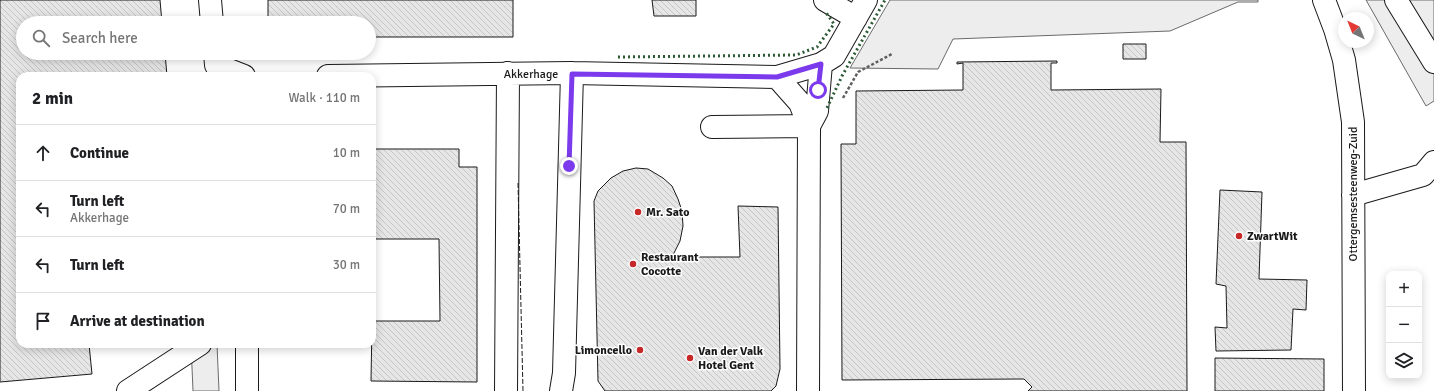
<!DOCTYPE html>
<html lang="en">
<head>
<meta charset="utf-8">
<style>
  :root { --surface:#fff; --page:#f6f6f6; --text:#202124; --muted:#757577; --line:#e0e0e0 }
  body { margin:0; font-family:Signika,sans-serif; background:var(--page); color:var(--text) }
  .controls { position:absolute; right:12px; bottom:12px; display:grid; overflow:hidden; border-radius:8px; box-shadow:0 2px 10px #0003 }
  .controls button { width:36px; height:36px; display:grid; place-items:center; padding:0; border:0; border-bottom:1px solid var(--line); background:var(--surface); color:var(--text); font:20px sans-serif }
  .compass { position:absolute; left:1338px; top:12px; width:36px; height:36px; border-radius:50%; background:var(--surface); box-shadow:0 2px 10px #0003; rotate:317deg }
  .stop { position:absolute; width:12px; height:12px; margin:-9px; border:3px solid #7c3aed; border-radius:50%; background:#fff }
  .stop.end { background:#7c3aed; border-color:#fff; box-shadow:0 1px 4px #0008 }
  .list { margin:0; padding:0; list-style:none }
  h2 { display:flex; justify-content:space-between; align-items:center; height:52px; margin:0; padding:0 16px; font-size:17px }
  h2 small { font-size:13px; font-weight:400; color:var(--muted) }
  .list li { display:grid; grid-template-columns:26px 1fr auto; gap:12px; align-items:center; box-sizing:border-box; height:56px; padding:0 16px; border-top:1px solid var(--line) }
  .list b { display:block; font-size:15px; white-space:nowrap }
  .list p { margin:0; font-size:13px; white-space:nowrap; color:var(--muted) }
  .list em { font-size:13px; font-style:normal; color:var(--muted) }
  .icon { flex:none; width:22px; height:22px; fill:none; stroke:currentColor; stroke-width:2; stroke-linecap:round; stroke-linejoin:round }
  .map { position:relative; flex:none; width:1434px; height:391px; overflow:hidden }
  .search { position:absolute; background:var(--surface); box-shadow:0 2px 10px #0003; left:16px; top:16px; width:360px; height:44px; display:flex; align-items:center; gap:10px; box-sizing:border-box; padding:0 14px; border-radius:22px; color:var(--muted); font-size:15px }
  .panel { position:absolute; background:var(--surface); box-shadow:0 2px 10px #0003; left:16px; top:72px; width:360px; height:276px; border-radius:12px }
  .map>svg:first-child { display:block }
  .parking { fill:#ededed; stroke:#6a6a6a }
  .building { fill:url(#building-back-hatch); stroke:#1a1a1a }
  .lines { fill:none; stroke-linecap:round; stroke-linejoin:round }
  .minor-casing { stroke:#1a1a1a; stroke-width:24 }
  .path { stroke:#5f5f5f; stroke-width:2.5; stroke-dasharray:3 2; stroke-linecap:butt }
  .minor { stroke:#fff; stroke-width:22 }
  .hedge { stroke:#2b5a34; stroke-width:3; stroke-dasharray:2 3; stroke-linecap:butt }
  .fence { stroke:#1a1a1a; stroke-width:1; stroke-dasharray:5 2; stroke-linecap:butt }
  .route { stroke:#7c3aed; stroke-width:5 }
  .poi-dot { fill:#c62828; stroke:#fff; stroke-width:1.5 }
  .labels { text-anchor:middle; dominant-baseline:central; stroke-width:3; stroke-linejoin:round; paint-order:stroke }
  .street-label { font-size:12px; fill:#1a1a1a; stroke:#fff }
  .poi-label { font-size:12px; font-weight:bold; fill:#1a1a1a; stroke:#fff; text-anchor:start }
</style>
</head>
<body>
<div class="map">
<svg width="1434" height="391" viewBox="0 0 1434 391">
  <defs>
    <pattern id="building-back-hatch" width="6" height="6" patternUnits="userSpaceOnUse"><rect width="6" height="6" fill="#e6e6e6"/><path d="M-1 5l2 2M0 0l6 6M5-1l2 2" fill="none" stroke="#c5c5c5"/></pattern>
  </defs>
  <rect width="100%" height="100%" fill="#fff"/>
  <path class="parking" d="M890,0H1258V2H1238L1170,31L953,39L938,69L850,68Z
    M1366,0H1434V101L1426,106Z
    M191,344H217L219,391H193Z"/>
  <path class="building" d="M0,0H160L162,23H23V53H165L167,76H20V344H89L92,374L0,382Z
    M268,0H513V37H369V23H268Z
    M652,0H696V16H654Z
    M1123,44H1146V59H1123Z
    M1057,61V63H1051V90L1161,89L1160,142H1186L1187,391H1028L1032,387L1024,379L842,380L841,144H856V91L963,90V63L957,64V62Z
    M372,149H459V167H477V382L371,381L372,321H440L439,239H372Z
    M636,168L648,169L663,178L672,186L678,199L682,211L683,226L680,241L672,257H740L738,206L778,207L780,369L776,386L771,391H605L598,381L594,201L598,191L611,178L623,171Z
    M1220,190L1262,192L1259,279L1307,280L1306,310L1293,309L1291,350L1216,351L1215,327L1227,328L1226,286L1216,284Z
    M1215,358L1324,359V391H1215Z"/>
  <g class="lines">
    <g class="minor-casing">
      <path id="minor" d="M210,0L212,23
        M825,0L856,18
        M1324,0L1335,29L1344,60L1353,122L1354,391
        M1396,0L1434,62
        M215,53L216,65L244,76
        M328,76L572,73L777,77L821,64L834,56L866,0
        M777,77L800,103L809,126L808,391
        M809,126L817,111L821,64
        M712,127L809,126
        M1353,195L1423,175L1434,162
        M128,391L200,344
        M247,391V344
        M506,391L508,73
        M561,391L564,373L572,73"/>
    </g>
    <path class="path" d="M843,98L858,72L892,54"/>
    <use href="#minor" class="minor"/>
    <path class="hedge" d="M618,57L796,55L817,47L834,24L825,11
      M827,108L842,76L885,0"/>
    <path class="fence" d="M518,183L523,391"/>
  </g>
  <g class="lines">
    <path class="route" d="M569,166L572,74L777,77L821,64L818,90"/>
  </g>
  <g class="poi-dot">
    <circle cx="638" cy="212" r="4"/>
    <circle cx="1239" cy="236" r="4"/>
    <circle cx="633" cy="264" r="4"/>
    <circle cx="640" cy="350" r="4"/>
    <circle cx="690" cy="358" r="4"/>
  </g>
  <g class="labels">
    <g class="street-label">
      <text x="531" y="74">Akkerhage</text>
      <text transform="translate(1353 194) rotate(-90)">Ottergemsesteenweg-Zuid</text>
    </g>
    <g class="poi-label">
      <text x="646" y="212">Mr. Sato</text>
      <text x="1247" y="236">ZwartWit</text>
      <text x="641" y="257">Restaurant<tspan x="641" dy="14">Cocotte</tspan></text>
      <text x="632" y="350" text-anchor="end">Limoncello</text>
      <text x="698" y="351">Van der Valk<tspan x="698" dy="14">Hotel Gent</tspan></text>
    </g>
  </g>
</svg>
<div class="controls">
<button>+</button>
<button>−</button>
<button><svg class="icon" aria-label="layers" viewBox="0 0 24 24"><path d="M12 4l9 5-9 5-9-5zM3 14l9 5 9-5"/></svg></button>
</div>
<svg class="compass" viewBox="-18 -18 36 36"><path d="M0-13l5 13h-10z" fill="#e53935"/><path d="M0 13l5-13h-10z" fill="#757577"/></svg>
<div class="stop" style="left:818px;top:90px"></div>
<div class="stop end" style="left:569px;top:166px"></div>
<div class="search"><svg class="icon" aria-label="search" viewBox="0 0 24 24"><circle cx="10" cy="10" r="6"/><path d="M15 15l6 6"/></svg>Search here</div>
<section class="panel">
<h2>2 min<small>Walk · 110 m</small></h2>
<ul class="list">
<li><svg class="icon" aria-label="ahead" viewBox="0 0 24 24"><path d="M12 20V5M6 11l6-6 6 6"/></svg><div><b>Continue</b></div><em>10 m</em></li>
<li><svg class="icon" aria-label="left" viewBox="0 0 24 24"><path d="M17 20v-9H6M10 6l-5 5 5 5"/></svg><div><b>Turn left</b><p>Akkerhage</p></div><em>70 m</em></li>
<li><svg class="icon" aria-label="left" viewBox="0 0 24 24"><path d="M17 20v-9H6M10 6l-5 5 5 5"/></svg><div><b>Turn left</b></div><em>30 m</em></li>
<li><svg class="icon" aria-label="arrive" viewBox="0 0 24 24"><path d="M6 21V4h12l-3 4 3 4H6"/></svg><div><b>Arrive at destination</b></div></li>
</ul>
</section>
</div>
</body>
</html>
